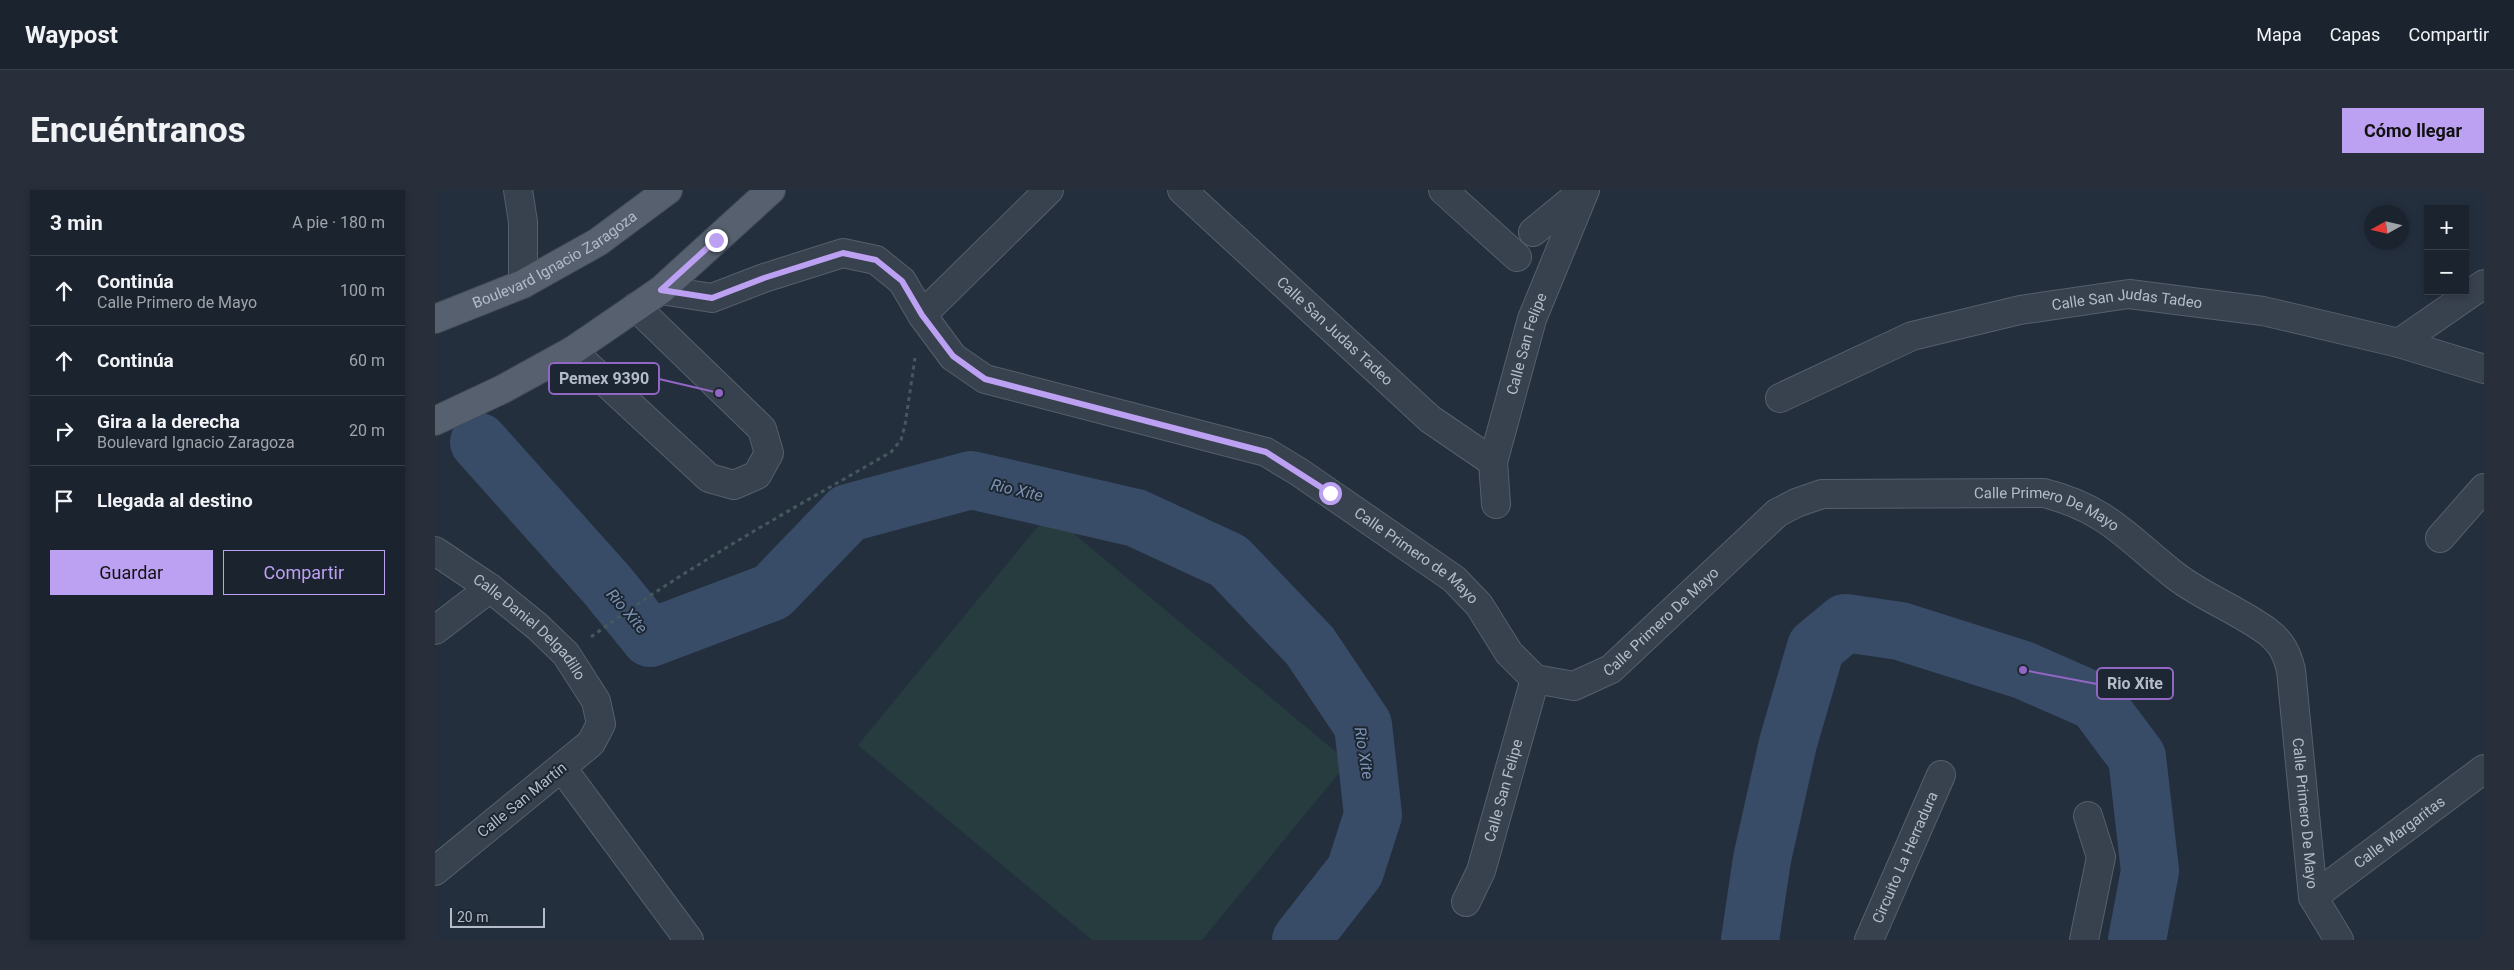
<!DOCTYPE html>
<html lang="es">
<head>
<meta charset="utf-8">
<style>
  :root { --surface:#1b232e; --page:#282f3a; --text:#f1f3f6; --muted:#a0a4aa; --line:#39404a; --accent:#bca0f2 }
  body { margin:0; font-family:Roboto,sans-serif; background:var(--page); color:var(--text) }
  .controls { position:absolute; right:15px; top:15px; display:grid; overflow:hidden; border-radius:0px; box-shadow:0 2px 8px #0003 }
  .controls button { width:45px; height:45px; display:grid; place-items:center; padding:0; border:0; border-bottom:1px solid var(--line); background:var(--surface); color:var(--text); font:25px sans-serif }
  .compass { position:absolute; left:1929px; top:15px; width:45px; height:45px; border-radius:50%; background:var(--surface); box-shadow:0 2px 8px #0003; rotate:262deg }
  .scale { position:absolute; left:15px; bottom:12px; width:95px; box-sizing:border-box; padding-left:5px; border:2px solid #b4bcc9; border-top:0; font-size:14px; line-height:18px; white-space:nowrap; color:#b4bcc9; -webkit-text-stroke:4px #1d2633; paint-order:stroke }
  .stop { position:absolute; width:15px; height:15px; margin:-11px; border:4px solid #bca0f2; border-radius:50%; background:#fff }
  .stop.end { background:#bca0f2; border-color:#fff; box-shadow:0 1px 5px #0008 }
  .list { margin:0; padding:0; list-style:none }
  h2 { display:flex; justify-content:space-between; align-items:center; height:65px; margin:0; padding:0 20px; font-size:21px }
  h2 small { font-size:16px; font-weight:400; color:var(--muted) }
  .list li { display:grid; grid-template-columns:32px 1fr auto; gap:15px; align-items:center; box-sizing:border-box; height:70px; padding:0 20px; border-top:1px solid var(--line) }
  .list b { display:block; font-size:19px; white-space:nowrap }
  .list p { margin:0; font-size:16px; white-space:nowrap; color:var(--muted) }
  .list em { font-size:16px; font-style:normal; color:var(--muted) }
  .actions { display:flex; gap:10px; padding:15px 20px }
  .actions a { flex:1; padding:11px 0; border:1px solid var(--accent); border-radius:0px; text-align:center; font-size:18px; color:var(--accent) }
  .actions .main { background:var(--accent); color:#111 }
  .icon { flex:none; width:28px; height:28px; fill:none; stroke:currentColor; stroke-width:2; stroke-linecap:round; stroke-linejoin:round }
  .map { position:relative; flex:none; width:2049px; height:750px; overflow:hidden; border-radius:0px }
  header { display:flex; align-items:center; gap:30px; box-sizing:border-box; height:70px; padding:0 25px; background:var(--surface); border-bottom:1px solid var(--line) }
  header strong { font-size:24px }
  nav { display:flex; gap:28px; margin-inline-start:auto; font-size:18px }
  .intro { display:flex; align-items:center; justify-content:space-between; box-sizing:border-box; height:120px; padding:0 30px }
  h1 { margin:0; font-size:35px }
  .button { padding:12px 22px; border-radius:0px; background:var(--accent); color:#111; font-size:18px; font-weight:700 }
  main { display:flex; gap:30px; padding:0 30px }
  aside { flex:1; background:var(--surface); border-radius:0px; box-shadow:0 2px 8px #0003 }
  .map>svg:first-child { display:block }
  .green { fill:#263c3f }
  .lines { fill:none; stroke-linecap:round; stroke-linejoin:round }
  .river { stroke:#394c67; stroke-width:58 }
  .minor-casing { stroke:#565f6c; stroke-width:30 }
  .major-casing { stroke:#414a57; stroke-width:30 }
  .path { stroke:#44595c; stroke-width:3; stroke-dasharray:4 4; stroke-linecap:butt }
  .minor { stroke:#38414e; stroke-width:28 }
  .major { stroke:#56606e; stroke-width:28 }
  .route { stroke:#bca0f2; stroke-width:6 }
  .labels { text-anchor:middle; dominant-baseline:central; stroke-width:4; stroke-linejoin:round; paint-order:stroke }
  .street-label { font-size:15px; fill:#b4bcc9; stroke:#1d2633 }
  .water-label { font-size:16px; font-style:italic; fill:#7c92b1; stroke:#1d2633 }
  .leader { fill:none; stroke:#9266c3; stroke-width:2 }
  .callout-dot { fill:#9266c3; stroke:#1d2633; stroke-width:2 }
  .callout { fill:#1d2633; stroke:#9266c3; stroke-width:2 }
  .callout-label { font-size:16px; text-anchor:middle; font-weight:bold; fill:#b4bcc9 }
</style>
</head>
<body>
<header>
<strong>Waypost</strong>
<nav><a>Mapa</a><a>Capas</a><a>Compartir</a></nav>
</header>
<div class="intro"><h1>Encuéntranos</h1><a class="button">Cómo llegar</a></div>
<main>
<aside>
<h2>3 min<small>A pie · 180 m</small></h2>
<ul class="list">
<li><svg class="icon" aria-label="ahead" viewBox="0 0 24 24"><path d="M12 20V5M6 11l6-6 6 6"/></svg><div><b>Continúa</b><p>Calle Primero de Mayo</p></div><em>100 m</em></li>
<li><svg class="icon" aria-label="ahead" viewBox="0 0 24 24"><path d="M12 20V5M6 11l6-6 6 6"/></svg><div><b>Continúa</b></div><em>60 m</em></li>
<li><svg class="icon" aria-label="right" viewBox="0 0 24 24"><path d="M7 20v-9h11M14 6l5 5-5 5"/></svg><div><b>Gira a la derecha</b><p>Boulevard Ignacio Zaragoza</p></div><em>20 m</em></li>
<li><svg class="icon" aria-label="arrive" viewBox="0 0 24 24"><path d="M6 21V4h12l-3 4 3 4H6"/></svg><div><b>Llegada al destino</b></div></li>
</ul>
<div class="actions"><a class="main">Guardar</a><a>Compartir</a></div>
</aside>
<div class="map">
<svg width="2049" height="750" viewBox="0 0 2049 750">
  <rect width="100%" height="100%" fill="#242f3e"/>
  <path class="green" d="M614,323L913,572L767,750H657L423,555Z"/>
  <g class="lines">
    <path class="river" d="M44,252L172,395L215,448L337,402L413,323L536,290L701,328L794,371L875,456L928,535L938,625L920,681L866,750
      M1315,750L1327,669L1353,553L1381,457L1410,433L1465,441L1588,480L1661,512L1702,567L1715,681L1702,750"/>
    <g class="minor-casing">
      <g id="minor">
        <path d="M83,0L88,32V94"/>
        <path id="s1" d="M747,0L995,229L1058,272"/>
        <path d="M1008,0L1082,67"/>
        <path d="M1098,42L1148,1"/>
        <path id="s2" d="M226,100L277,108L329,88L408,63L441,70L467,91L487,125L518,167L550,189L831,262L864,282L1019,389L1044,415L1074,463L1100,489"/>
        <path d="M487,125L614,0"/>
        <path d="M1964,153L2049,94"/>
        <path d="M137,161L274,288L299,295L322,285L334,263L327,239L201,117"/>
        <path id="s3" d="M1345,208L1477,146L1585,120L1694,104L1828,121L1964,153L2049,179"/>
        <path id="s4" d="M1061,314L1058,272L1097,129L1150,0"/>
        <path d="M2005,348L2049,298"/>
        <path id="s5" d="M0,361L55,398L103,437L131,464L161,511L166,534L156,553L0,681"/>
        <path d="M0,440L55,398"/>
        <path id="s6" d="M1100,489L1139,496L1176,479L1342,323L1361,313L1387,304L1609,303C1673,319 1694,350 1742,387C1770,408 1805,421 1833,442C1847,453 1852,464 1856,480L1878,707L1904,750"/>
        <path d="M127,578L254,750"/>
        <path id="s7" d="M1878,707L2049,579"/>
        <path id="s8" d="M1031,712L1046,681L1100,489"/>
        <path id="s9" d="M1434,750L1506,585"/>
        <path d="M1649,750L1666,667L1653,626"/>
      </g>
    </g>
    <g class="major-casing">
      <g id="major">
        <path id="s10" d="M0,129L88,94L163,52L233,0"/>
        <path d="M0,231L68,199L137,161L226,100L336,0"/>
      </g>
    </g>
    <path class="path" d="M156,447C251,377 354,321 456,262L466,250L470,235L480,168"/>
    <use href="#minor" class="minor"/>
    <use href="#major" class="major"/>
  </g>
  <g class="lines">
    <path class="route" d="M281,50L226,100L277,108L329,88L408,63L441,70L467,91L487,125L518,166L550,189L831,262L895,303"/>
  </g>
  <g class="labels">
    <g class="street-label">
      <text stroke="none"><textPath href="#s10" startOffset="134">Boulevard Ignacio Zaragoza</textPath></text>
      <text stroke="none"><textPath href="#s3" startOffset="365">Calle San Judas Tadeo</textPath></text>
      <text stroke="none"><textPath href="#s1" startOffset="208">Calle San Judas Tadeo</textPath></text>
      <text stroke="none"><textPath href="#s4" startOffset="165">Calle San Felipe</textPath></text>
      <text stroke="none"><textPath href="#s6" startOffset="585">Calle Primero De Mayo</textPath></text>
      <text stroke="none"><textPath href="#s2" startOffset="861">Calle Primero de Mayo</textPath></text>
      <text stroke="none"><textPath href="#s6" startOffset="149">Calle Primero De Mayo</textPath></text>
      <text stroke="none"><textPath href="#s5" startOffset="122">Calle Daniel Delgadillo</textPath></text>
      <text stroke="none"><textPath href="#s8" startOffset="118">Calle San Felipe</textPath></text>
      <text transform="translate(87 610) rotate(-39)">Calle San Martín</text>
      <text stroke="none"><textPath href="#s6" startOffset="1034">Calle Primero De Mayo</textPath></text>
      <text stroke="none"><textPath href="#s7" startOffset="108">Calle Margaritas</textPath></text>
      <text stroke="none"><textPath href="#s9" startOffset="90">Circuito La Herradura</textPath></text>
    </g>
    <g class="water-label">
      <text transform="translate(582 300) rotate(13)">Rio Xite</text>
      <text transform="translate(192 421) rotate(49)">Rio Xite</text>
      <text transform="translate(929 563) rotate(81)">Rio Xite</text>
    </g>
  </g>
  <path class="leader" d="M284 203L224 189M1588 480L1662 494"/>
  <g class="callout-dot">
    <circle cx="284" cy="203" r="5"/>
    <circle cx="1588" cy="480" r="5"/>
  </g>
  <g class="callout">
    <rect x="114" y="173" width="110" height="31" rx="5"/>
    <rect x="1662" y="478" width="76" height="31" rx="5"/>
  </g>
  <g class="callout-label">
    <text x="169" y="194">Pemex 9390</text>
    <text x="1700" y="499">Rio Xite</text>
  </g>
</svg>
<div class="controls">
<button>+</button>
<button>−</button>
</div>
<svg class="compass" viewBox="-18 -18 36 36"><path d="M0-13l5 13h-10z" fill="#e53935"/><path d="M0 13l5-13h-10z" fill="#a0a4aa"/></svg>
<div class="scale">20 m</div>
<div class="stop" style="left:895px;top:303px"></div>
<div class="stop end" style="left:281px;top:50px"></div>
</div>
</main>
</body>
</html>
